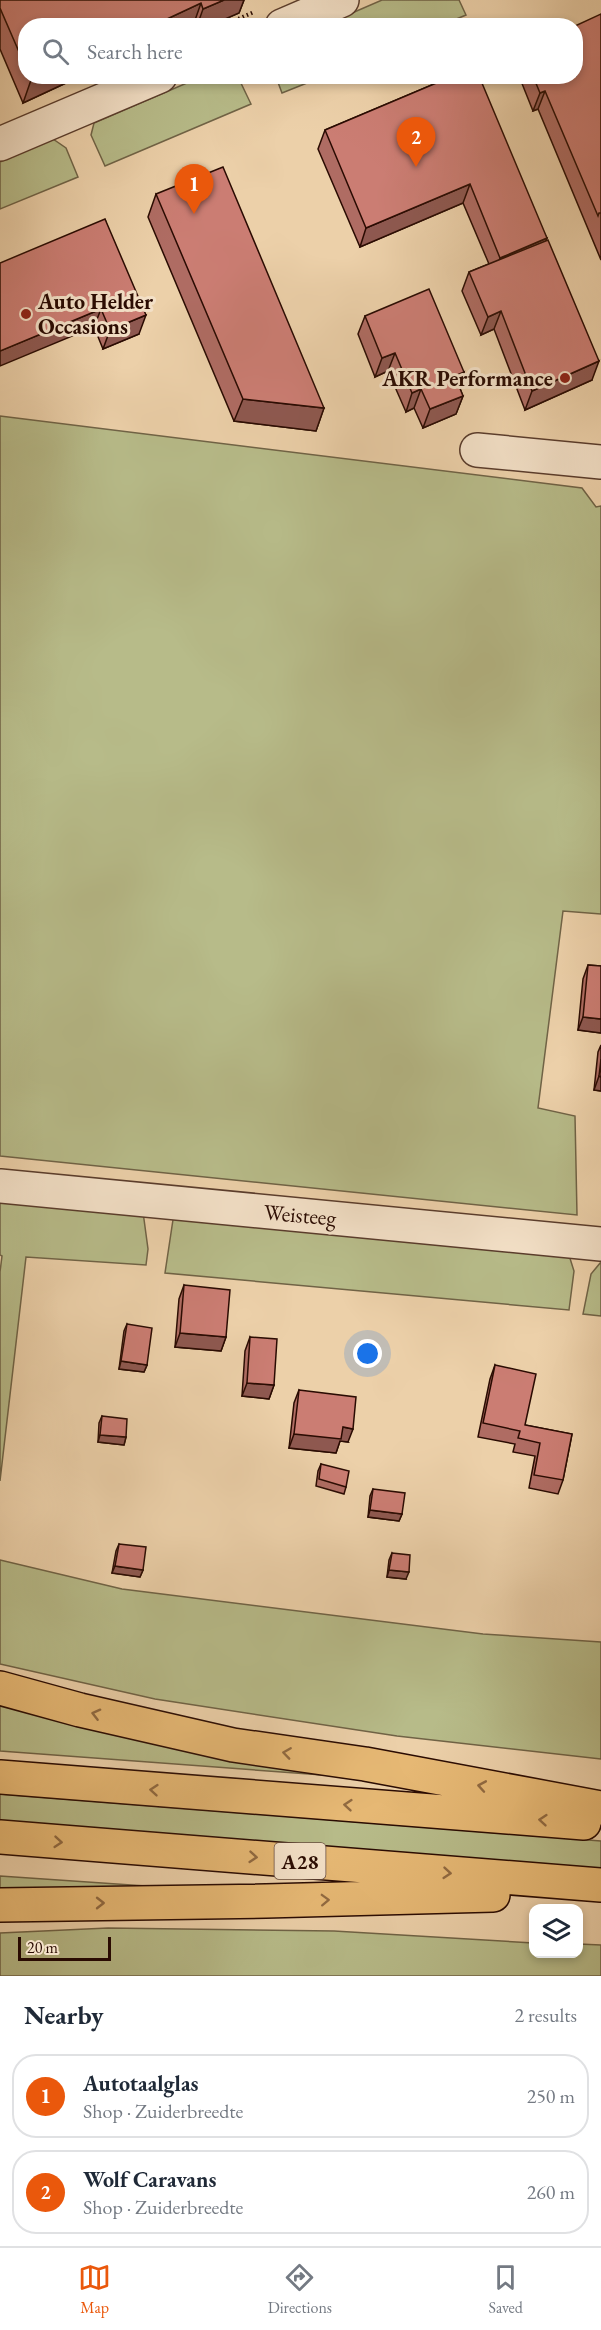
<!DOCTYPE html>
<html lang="en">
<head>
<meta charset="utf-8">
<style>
  :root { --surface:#fff; --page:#f6f6f7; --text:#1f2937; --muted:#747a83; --line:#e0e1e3; --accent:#ea580c }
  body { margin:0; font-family:"EB Garamond",serif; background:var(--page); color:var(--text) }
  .controls { position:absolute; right:18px; bottom:18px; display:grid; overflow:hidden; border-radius:12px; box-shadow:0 3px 9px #0003 }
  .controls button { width:54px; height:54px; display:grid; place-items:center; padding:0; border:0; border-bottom:2px solid var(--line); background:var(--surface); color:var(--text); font:30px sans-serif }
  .scale { position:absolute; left:18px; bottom:15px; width:93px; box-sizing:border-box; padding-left:6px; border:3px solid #2a0b02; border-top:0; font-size:16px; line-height:21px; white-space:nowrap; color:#2a0b02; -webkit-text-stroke:4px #f3e0c7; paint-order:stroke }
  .you { position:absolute; left:368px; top:1354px; width:21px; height:21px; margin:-15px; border:4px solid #fff; border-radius:50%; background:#1a73e8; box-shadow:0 0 0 9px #1a73e833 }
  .badge { display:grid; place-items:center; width:39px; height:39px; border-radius:50%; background:var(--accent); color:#fff; font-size:20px; font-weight:700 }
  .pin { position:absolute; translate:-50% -50px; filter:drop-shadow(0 2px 3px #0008) }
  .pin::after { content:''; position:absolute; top:32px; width:21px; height:18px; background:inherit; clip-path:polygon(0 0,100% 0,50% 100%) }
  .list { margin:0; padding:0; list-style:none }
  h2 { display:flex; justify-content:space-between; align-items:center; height:78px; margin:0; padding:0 24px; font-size:26px }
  h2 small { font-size:20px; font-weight:400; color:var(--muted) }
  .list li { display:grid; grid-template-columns:39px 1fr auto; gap:18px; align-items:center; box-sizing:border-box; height:84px; margin:0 12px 12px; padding:0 12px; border:2px solid var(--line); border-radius:24px }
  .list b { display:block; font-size:22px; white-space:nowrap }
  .list p { margin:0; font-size:20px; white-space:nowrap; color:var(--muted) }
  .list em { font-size:20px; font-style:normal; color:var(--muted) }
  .icon { flex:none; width:33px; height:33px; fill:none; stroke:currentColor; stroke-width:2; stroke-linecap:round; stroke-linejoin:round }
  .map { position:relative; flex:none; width:601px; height:1976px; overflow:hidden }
  .search { position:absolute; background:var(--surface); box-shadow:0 3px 9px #0003; left:18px; right:18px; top:18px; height:66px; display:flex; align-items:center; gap:15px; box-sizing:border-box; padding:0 21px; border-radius:24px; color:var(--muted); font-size:22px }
  .sheet { height:270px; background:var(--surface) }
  nav { display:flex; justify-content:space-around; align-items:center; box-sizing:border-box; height:84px; border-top:2px solid var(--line); background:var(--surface); font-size:16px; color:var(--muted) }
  nav a { display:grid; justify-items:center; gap:3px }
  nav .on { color:var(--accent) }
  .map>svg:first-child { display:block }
  .green { fill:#b7bb89; stroke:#706346; stroke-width:1.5 }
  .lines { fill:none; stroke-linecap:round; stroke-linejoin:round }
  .street-casing { stroke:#5a3c2c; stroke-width:36 }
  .highway-casing { stroke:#2a0b02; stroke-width:36 }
  .path { stroke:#2a0b02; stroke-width:4; stroke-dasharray:1.5 3; stroke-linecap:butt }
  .street { stroke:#f3e0c7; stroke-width:33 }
  .highway { stroke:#e6b874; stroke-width:33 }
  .wall { fill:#af6c63; stroke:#2a0b02; stroke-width:1.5 }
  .shaded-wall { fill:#8e5850; stroke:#2a0b02; stroke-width:1.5 }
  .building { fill:#cb7d73; stroke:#2a0b02; stroke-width:1.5 }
  .oneway { stroke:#916a41 }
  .poi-dot { fill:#8f2418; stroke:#f3e0c7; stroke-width:2 }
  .labels { text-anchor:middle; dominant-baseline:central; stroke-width:6; stroke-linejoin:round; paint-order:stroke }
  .shield { fill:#f3e0c7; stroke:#664b3d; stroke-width:1.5 }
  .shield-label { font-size:21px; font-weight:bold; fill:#2a0b02 }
  .poi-label { font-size:22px; font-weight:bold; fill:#2a0b02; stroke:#f3e0c7; text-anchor:start }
  .street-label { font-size:22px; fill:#2a0b02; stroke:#f3e0c7 }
</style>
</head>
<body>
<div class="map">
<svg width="601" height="1976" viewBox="0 0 601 1976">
  <rect width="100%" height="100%" fill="#ecd0a9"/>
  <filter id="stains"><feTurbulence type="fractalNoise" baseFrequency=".00333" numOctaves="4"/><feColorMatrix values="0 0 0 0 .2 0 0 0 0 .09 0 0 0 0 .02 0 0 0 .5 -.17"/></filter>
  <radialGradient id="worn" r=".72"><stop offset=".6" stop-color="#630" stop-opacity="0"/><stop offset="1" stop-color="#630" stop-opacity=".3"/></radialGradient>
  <path class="green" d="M382,0H459L466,15L442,25L322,26Z
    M203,76L238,77L251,104L105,166L91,135L94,123Z
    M276,77H322L282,93Z
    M53,139L66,148L78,177L0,209V162Z
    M0,416L582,488L596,507L601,506V914L563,911L538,1108L575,1116L577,1215L0,1156Z
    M0,1198L143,1212L148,1249L146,1265L26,1257L0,1481V1272L2,1256L0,1255Z
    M174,1213L568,1252L574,1271L569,1310L165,1273Z
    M601,1262V1316L583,1314L591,1274Z
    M0,1560L122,1589L483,1634L601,1642V1759L397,1736L155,1699L0,1664Z
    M0,1701L336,1776L0,1751Z
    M0,1794L601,1841V1869L0,1822Z
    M0,1876L146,1886L0,1891Z
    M108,1928L334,1931L533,1943L534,1954H578L579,1944L601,1945V1976H0V1933Z"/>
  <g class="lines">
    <g class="street-casing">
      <path id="street" d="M282,26L342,0
        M0,144L160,76
        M477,450L601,462
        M0,1186L601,1244"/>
    </g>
    <g class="highway-casing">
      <path id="highway" d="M0,1688L80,1710L233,1745L365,1764L601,1808
        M0,1777L584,1823
        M0,1837L601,1885
        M0,1905L266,1901L493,1895"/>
    </g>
    <path class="path" d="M222,26L254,12"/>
    <use href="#street" class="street"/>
    <use href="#highway" class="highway"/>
  </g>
  <path class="wall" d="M0,0H244L239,13L209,26H26V76H81L23,103L0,49Z
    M601,14V260L538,109L533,111L519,76H576Z
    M453,76L547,238L546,240L592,380L525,410L494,329L481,335L462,291L469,272L489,264L463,203L360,247L318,149L325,130Z
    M156,194L324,408L316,431L234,421L148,217Z
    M105,219L139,334L103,349L94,327Z
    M365,316L464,372L459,386L463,396L456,414L423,428L414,408L406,412L388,371L375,377L358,334Z
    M588,965L601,966V1033L578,1030L583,979Z
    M601,1045V1091L594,1090L598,1052Z
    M184,1285L226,1337L221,1351L175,1347L179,1299Z
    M127,1324L147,1365L144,1372L119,1369L124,1331Z
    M250,1337L274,1385L269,1399L242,1396L245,1351Z
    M495,1365L525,1425L572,1434L563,1480L558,1494L529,1488L535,1456L513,1452L515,1444L478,1437L490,1379Z
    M299,1390L348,1442L340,1441L336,1453L289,1448L294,1403Z
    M102,1416L126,1437L124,1445L98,1442L99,1423Z
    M321,1464L346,1487L344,1494L316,1486L318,1471Z
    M373,1489L402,1514L399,1521L368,1517L370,1496Z
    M119,1544L143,1570L140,1577L112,1573L116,1551Z
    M392,1553L406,1579L387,1577L389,1560Z"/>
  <path class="shaded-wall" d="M224,0H244L239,13L209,26H197L203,9Z
    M201,3L193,26H152Z
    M40,76H81L23,103L31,80Z
    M545,91L538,109L533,111L540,93Z
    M470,184L463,203L360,247L366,228Z
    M547,238L540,257L494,276L500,258Z
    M101,309L94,327L0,366V351Z
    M501,311L494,329L481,335L488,317Z
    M146,315L139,334L103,349L110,330Z
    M395,353L388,371L375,377L382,358Z
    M599,361L592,380L525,410L532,391Z
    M464,372L457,390L455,376Z
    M421,389L414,408L406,412L412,393Z
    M463,396L456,414L423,428L430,409Z
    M243,399L324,408L316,431L234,421Z
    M583,1017L601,1019V1033L578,1030Z
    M599,1076L601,1077V1091L594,1090Z
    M180,1333L226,1337L221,1351L175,1347Z
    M121,1361L147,1365L144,1372L119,1369Z
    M247,1383L274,1385L269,1399L242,1396Z
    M343,1427L353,1429L348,1442L340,1441L336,1453L289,1448L294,1434Z
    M100,1435L126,1437L124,1445L98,1442Z
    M370,1510L402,1514L399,1521L368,1517Z
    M115,1566L143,1570L140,1577L112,1573Z
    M389,1570L409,1572L406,1579L387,1577Z"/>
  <path class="building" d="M0,0H224L203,9L201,3L152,26H26V68L0,8Z
    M601,14V213H599L598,216L545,91L540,93L533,76H576L575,26Z
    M29,76H40L31,80Z
    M453,76H479L547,238L500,258L470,184L366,228L325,130Z
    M223,167L324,408L243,399L156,194Z
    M105,219L146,315L110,330L101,309L0,351V263Z
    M548,240L599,361L532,391L501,311L488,317L469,272Z
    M429,289L464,372L455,376L463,396L430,409L421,389L412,393L395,353L382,358L365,316Z
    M588,965L601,966V1019L583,1017Z
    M601,1059V1077L599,1076Z
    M184,1285L230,1290L226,1337L180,1333Z
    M127,1324L152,1328L147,1365L121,1361Z
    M250,1337L277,1339L274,1385L247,1383Z
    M495,1365L536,1374L525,1425L572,1434L563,1480L534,1475L540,1443L518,1438L520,1431L483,1423Z
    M299,1390L356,1397L353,1429L343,1427L341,1439L294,1434Z
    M102,1416L127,1419L126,1437L100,1435Z
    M321,1464L349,1471L346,1487L319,1479Z
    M373,1489L405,1493L402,1514L370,1510Z
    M119,1544L146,1547L143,1570L115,1566Z
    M392,1553L410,1555L409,1572L389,1570Z"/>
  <defs><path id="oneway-chevron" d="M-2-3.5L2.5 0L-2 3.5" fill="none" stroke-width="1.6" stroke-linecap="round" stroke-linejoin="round" transform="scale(1.5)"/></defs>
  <g class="oneway">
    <use href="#oneway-chevron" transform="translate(96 1714) rotate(-166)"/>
    <use href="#oneway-chevron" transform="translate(287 1753) rotate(-172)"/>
    <use href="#oneway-chevron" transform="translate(482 1786) rotate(-170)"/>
    <use href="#oneway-chevron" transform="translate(154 1790) rotate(-175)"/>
    <use href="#oneway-chevron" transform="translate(348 1805) rotate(-175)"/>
    <use href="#oneway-chevron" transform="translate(543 1820) rotate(-175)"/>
    <use href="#oneway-chevron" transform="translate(58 1842) rotate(5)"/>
    <use href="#oneway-chevron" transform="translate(253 1857) rotate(5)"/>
    <use href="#oneway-chevron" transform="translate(447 1873) rotate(5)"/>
    <use href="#oneway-chevron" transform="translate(325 1900) rotate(-2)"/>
    <use href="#oneway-chevron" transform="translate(100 1903)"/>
  </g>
  <g class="poi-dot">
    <circle cx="26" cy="314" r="6"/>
    <circle cx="565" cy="378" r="6"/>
  </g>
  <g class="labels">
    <rect class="shield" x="274.5" y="1843" width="51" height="36" rx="4.5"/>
    <g class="shield-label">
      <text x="300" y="1861">A28</text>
    </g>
    <g class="poi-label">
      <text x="38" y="301">Auto Helder<tspan x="38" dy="25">Occasions</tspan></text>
      <text x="553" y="378" text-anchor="end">AKR Performance</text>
    </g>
    <g class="street-label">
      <text transform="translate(300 1215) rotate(5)">Weisteeg</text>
    </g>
  </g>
  <rect width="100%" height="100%" filter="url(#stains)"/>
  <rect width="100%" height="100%" fill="url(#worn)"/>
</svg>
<div class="controls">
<button><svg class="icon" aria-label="layers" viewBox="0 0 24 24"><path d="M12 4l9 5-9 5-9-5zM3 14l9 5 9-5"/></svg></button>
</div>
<div class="scale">20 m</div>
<div class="you"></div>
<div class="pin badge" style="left:194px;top:214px">1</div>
<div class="pin badge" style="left:416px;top:167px">2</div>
<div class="search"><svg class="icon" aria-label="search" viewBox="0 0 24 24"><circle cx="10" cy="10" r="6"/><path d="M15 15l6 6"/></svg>Search here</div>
</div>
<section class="sheet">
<h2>Nearby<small>2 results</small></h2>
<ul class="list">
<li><span class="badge">1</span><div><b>Autotaalglas</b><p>Shop · Zuiderbreedte</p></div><em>250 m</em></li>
<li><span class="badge">2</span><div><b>Wolf Caravans</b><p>Shop · Zuiderbreedte</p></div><em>260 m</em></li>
</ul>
</section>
<nav>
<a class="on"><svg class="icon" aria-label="map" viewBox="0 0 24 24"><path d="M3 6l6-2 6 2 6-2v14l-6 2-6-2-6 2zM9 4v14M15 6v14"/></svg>Map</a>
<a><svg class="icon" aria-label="directions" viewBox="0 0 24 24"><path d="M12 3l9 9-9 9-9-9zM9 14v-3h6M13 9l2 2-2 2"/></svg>Directions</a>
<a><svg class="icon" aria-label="saved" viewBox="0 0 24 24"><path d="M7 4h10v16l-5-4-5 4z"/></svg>Saved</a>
</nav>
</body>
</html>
